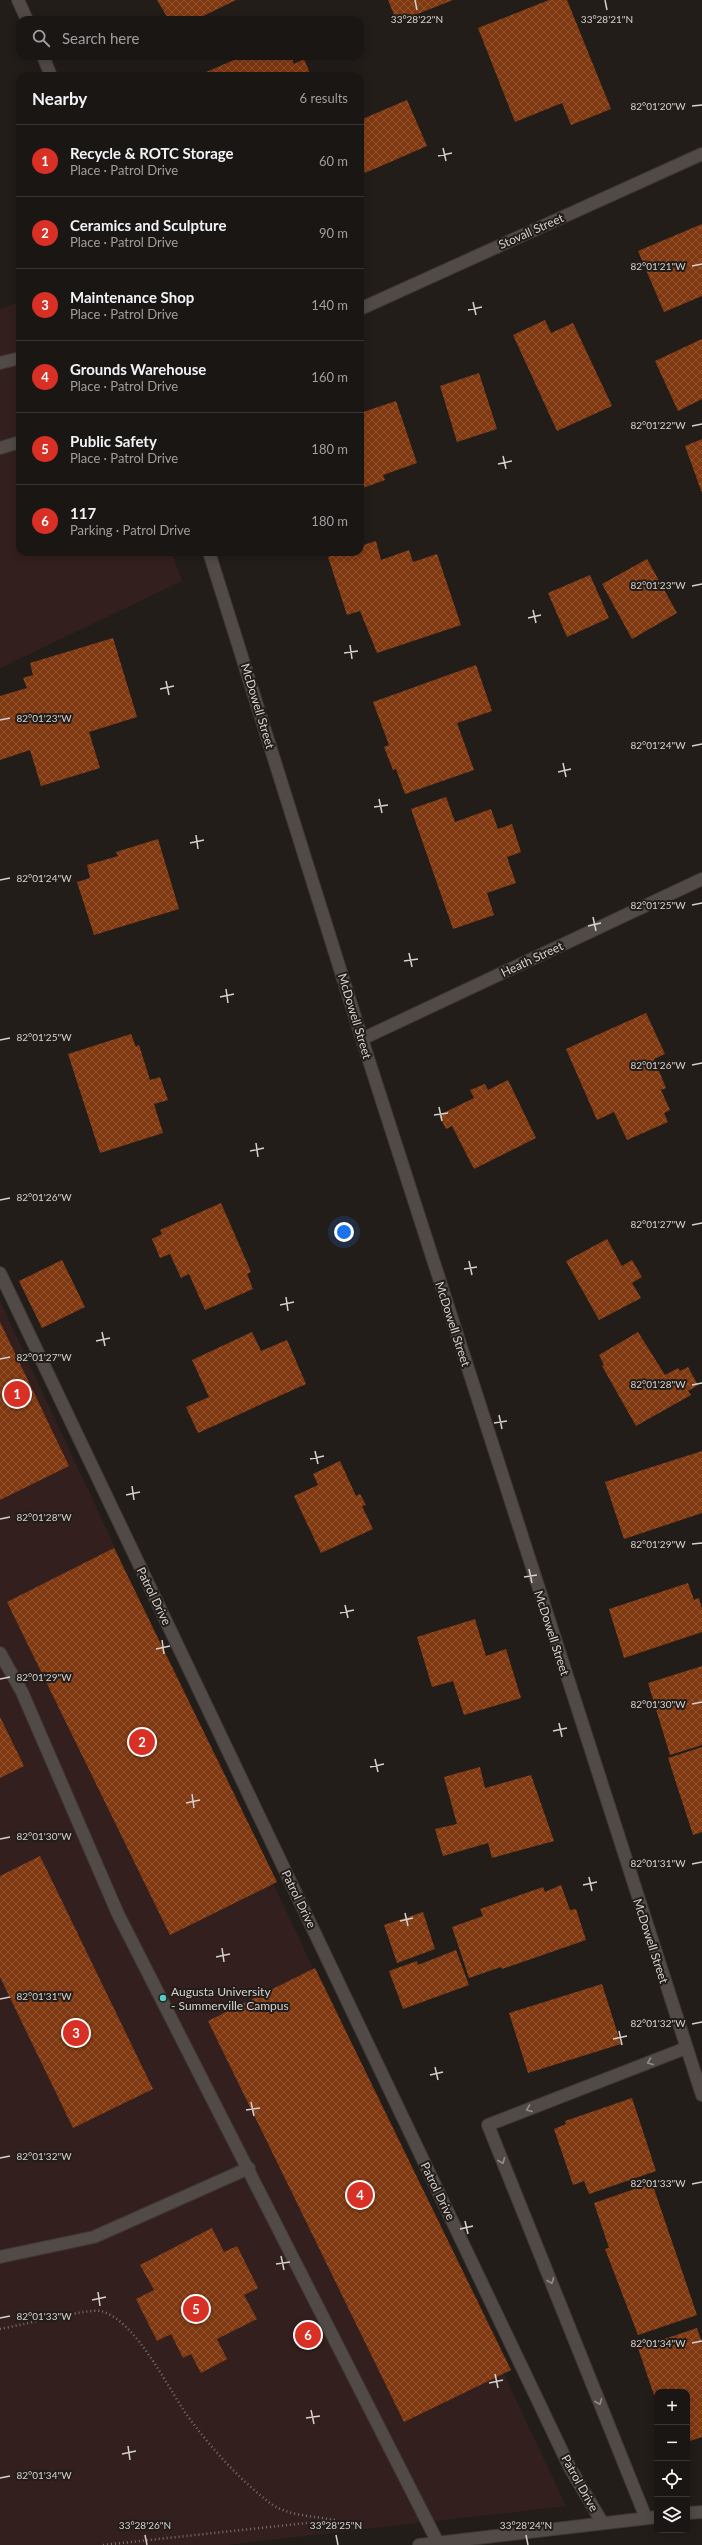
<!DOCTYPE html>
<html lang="en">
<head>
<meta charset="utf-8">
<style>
  :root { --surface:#1a1614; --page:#231f1d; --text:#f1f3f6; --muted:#9f9fa0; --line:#383534; --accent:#d93025 }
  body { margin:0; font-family:Lato,sans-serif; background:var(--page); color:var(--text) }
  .controls { position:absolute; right:12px; bottom:12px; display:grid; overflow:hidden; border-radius:8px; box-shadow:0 2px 10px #0003 }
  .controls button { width:36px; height:36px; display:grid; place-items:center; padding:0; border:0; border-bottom:1px solid var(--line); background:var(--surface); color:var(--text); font:20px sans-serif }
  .you { position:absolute; left:344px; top:1232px; width:14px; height:14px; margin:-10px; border:3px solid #fff; border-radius:50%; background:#1a73e8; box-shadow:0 0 0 6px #1a73e833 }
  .badge { display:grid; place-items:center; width:26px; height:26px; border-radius:50%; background:var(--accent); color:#fff; font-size:13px; font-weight:700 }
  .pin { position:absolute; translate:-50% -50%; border:2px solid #fff; box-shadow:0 1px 4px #0006 }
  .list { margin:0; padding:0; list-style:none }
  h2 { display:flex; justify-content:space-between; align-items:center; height:52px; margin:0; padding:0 16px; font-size:17px }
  h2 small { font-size:13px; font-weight:400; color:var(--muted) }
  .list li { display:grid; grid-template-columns:26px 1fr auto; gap:12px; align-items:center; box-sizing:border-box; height:72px; padding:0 16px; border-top:1px solid var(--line) }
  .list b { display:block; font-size:15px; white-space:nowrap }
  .list p { margin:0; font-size:13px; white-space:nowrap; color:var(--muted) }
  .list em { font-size:13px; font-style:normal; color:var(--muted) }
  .icon { flex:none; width:22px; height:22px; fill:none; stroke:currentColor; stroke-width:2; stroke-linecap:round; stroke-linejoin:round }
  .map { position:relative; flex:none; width:702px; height:2545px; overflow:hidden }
  .search { position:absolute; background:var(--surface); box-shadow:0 2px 10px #0003; left:16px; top:16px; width:348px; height:44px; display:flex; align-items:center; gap:10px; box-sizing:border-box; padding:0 14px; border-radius:12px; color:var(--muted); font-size:15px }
  .panel { position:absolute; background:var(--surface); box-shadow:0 2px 10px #0003; left:16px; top:72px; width:348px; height:484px; border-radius:12px }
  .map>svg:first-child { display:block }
  .education { fill:#33201e }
  .building { fill:url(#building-cross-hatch) }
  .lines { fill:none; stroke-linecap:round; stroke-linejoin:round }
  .minor-casing { stroke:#3d3735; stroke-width:14 }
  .path { stroke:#777270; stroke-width:2.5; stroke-dasharray:1 3; stroke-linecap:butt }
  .minor { stroke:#514a47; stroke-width:12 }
  .oneway { stroke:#938e8b }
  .ticks { fill:none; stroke:#d5d1cf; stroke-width:1.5 }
  .poi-dot { fill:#54cdc7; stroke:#231d1a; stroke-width:1.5 }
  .labels { text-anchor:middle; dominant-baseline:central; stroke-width:4; stroke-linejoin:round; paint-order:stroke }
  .street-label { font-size:12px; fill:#d5d1cf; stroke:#231d1a }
  .poi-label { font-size:12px; fill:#d5d1cf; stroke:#231d1a; text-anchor:start }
  .ticks-label { font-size:10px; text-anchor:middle; fill:#d5d1cf; stroke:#231d1a; stroke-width:4; stroke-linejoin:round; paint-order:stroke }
</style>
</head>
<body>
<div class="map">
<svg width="702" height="2545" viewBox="0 0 702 2545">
  <defs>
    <pattern id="building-cross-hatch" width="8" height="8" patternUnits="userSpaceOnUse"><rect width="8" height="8" fill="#803810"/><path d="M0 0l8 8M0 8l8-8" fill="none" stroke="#915432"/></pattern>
  </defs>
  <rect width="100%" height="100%" fill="#231d1a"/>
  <path class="education" d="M20,302V552H171L182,581L0,668V309Z
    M0,1301L88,1490L566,2506L226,2545H0Z"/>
  <path class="building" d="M157,0H236L195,20H169Z
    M388,0H453L397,22Z
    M549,0H567L611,109L571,125L562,103L515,122L478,28Z
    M243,56H291L294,64L304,59L311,76H197Z
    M407,100L427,146L365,173L360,160V120Z
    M702,224V296L664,312L638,251Z
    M545,320L551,333L573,323L612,406L557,431L513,335Z
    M702,339V399L678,411L655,361Z
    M479,373L497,429L457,442L440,386Z
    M396,401L417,463L383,475L385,480L360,489V405L363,412Z
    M702,439V493L685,446Z
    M376,541L381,560L409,550L413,562L437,554L461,625L377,653L360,611L347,615L328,557L342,552H360V546Z
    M647,559L677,613L632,639L602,584Z
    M590,575L609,618L567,637L548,593Z
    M113,638L137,717L89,732L100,768L41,786L30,750L0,760V696L27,688L23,678L33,675L30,663Z
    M476,665L492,711L457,723L474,770L405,794L396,769L393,770L384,747L389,745L373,702Z
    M446,797L455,822L491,809L498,829L512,824L521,852L507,857L516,883L487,893L494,915L453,929L411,809Z
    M158,839L179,909L94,935L77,882L90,878L87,865L118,856L116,852Z
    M646,1013L665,1054L654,1059L666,1088L661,1090L670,1110L664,1113L668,1122L627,1140L614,1112L597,1120L566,1049Z
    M131,1034L136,1047L139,1045L150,1080L160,1077L168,1100L154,1104L163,1133L100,1153L68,1054Z
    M508,1080L536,1138L474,1169L452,1126L446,1129L439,1115L474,1098L470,1090L485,1084L488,1090Z
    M221,1203L251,1272L247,1274L253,1289L205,1310L189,1274L181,1278L170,1254L160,1258L152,1239L162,1234L160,1230Z
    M607,1239L622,1266L632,1260L642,1277L632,1283L641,1298L599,1320L566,1261Z
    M62,1260L85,1307L42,1328L19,1281Z
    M0,1322L69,1466L0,1500Z
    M252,1332L261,1351L287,1340L306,1384L198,1433L186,1407L209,1397L192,1360Z
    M638,1332L665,1375L678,1368L680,1371L688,1367L698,1385L688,1391L691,1395L636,1426L602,1366L604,1365L599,1355Z
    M702,1451V1513L624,1539L605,1482Z
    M340,1461L356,1496L360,1494L366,1505L362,1506L373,1529L321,1553L294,1496L318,1485L313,1474Z
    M114,1548L277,1882L170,1935L7,1602Z
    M688,1583L694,1600L699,1598L702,1609V1632L624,1658L609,1609Z
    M475,1619L486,1656L506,1649L521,1698L464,1715L453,1681L432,1687L417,1637Z
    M702,1666V1745L670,1755L648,1683Z
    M0,1717L24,1766L0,1778Z
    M702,1747V1832L693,1835L668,1758Z
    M480,1767L485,1788L531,1775L554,1841L492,1858L488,1843L443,1856L435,1829L457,1824L444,1777Z
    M40,1856L153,2089L73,2128L0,1977V1876Z
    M561,1885L570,1910L576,1909L586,1940L502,1969L501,1967L469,1978L452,1927L483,1916L480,1909L543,1887L545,1892Z
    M423,1912L435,1949L397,1963L384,1925Z
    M456,1950L469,1985L403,2009L389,1971L417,1961L418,1965Z
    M315,1968L511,2370L404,2422L208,2021Z
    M602,1984L621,2044L528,2073L509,2013Z
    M632,2098L656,2171L589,2194L584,2181L573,2185L554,2129L566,2124L565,2121Z
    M652,2183L697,2315L638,2335L605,2249L609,2248L594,2203Z
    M212,2228L224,2252L237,2246L258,2288L244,2295L257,2319L217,2339L227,2359L201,2373L191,2354L183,2358L171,2334L157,2341L136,2299L154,2290L140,2265Z
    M697,2328L702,2343V2437L687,2442V2392H657V2404L638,2348Z"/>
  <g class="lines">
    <g class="minor-casing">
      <path id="minor" d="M18,0L27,20
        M43,56L51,76
        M360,309L702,154
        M0,363L20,358
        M0,448L20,442
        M209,552L362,1039L702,2095
        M362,1039L702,879
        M0,1273L570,2468L602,2522
        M0,1653L22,1692L118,1914L438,2543
        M0,2257L94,2237L249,2168
        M687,2513L702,2512
        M646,2518L488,2125L686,2048
        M419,2545L657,2517"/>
    </g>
    <path class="path" d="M0,2329C17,2326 90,2308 101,2311C138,2321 170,2394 192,2422C214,2451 241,2481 270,2503C287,2516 314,2516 334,2520
      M103,2545L334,2520L345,2524"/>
    <use href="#minor" class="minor"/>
  </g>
  <defs><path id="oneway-chevron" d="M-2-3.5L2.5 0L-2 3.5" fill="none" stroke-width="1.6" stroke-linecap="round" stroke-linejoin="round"/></defs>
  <g class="oneway">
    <use href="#oneway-chevron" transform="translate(650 2062) rotate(159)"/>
    <use href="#oneway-chevron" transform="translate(529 2109) rotate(159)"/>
    <use href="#oneway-chevron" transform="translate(502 2161) rotate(68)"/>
    <use href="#oneway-chevron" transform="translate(551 2281) rotate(68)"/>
    <use href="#oneway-chevron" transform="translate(599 2402) rotate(68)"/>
  </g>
  <path class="ticks" d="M415,0L417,10M605,0L607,10M692,106L702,105M443,148L446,161M438,156L452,153M692,266L702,264M473,302L476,315M468,310L482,307M692,426L702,424M503,456L506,469M498,464L512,461M692,586L702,584M533,610L536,623M528,618L541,615M350,645L352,659M344,653L358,651M166,681L169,695M160,689L174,686M0,720L10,718M692,746L702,744M563,763L566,777M558,772L571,769M379,799L382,813M374,807L388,805M196,835L198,849M190,843L204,840M0,880L10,878M692,905L702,903M593,917L596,931M588,926L601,923M409,953L412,967M404,961L418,959M226,989L228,1003M220,997L234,994M0,1040L10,1038M692,1065L702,1063M439,1107L442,1121M434,1115L448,1113M256,1143L258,1157M250,1151L264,1148M0,1200L10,1198M692,1225L702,1223M469,1261L472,1275M464,1269L477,1267M286,1297L288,1311M280,1305L294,1302M102,1332L105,1346M96,1341L110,1338M0,1359L10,1357M692,1385L702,1383M499,1415L502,1429M494,1423L507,1421M315,1451L318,1464M310,1459L324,1456M132,1486L134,1500M126,1495L140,1492M0,1519L10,1517M692,1544L702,1543M529,1569L532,1583M524,1577L537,1575M345,1605L348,1618M340,1613L354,1610M162,1640L164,1654M156,1649L170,1646M0,1679L10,1677M692,1704L702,1702M559,1723L562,1737M553,1731L567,1728M375,1759L378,1772M370,1767L384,1764M192,1794L194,1808M186,1803L200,1800M0,1839L10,1837M692,1864L702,1862M589,1877L592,1891M583,1885L597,1882M405,1913L408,1926M400,1921L413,1918M222,1948L224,1962M216,1957L230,1954M0,1999L10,1997M692,2024L702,2022M619,2031L622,2045M613,2039L627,2036M435,2067L438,2080M430,2075L443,2072M251,2102L254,2116M246,2110L260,2108M0,2158L10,2156M692,2184L702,2182M465,2221L468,2234M460,2229L473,2226M281,2256L284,2270M276,2264L290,2262M98,2292L100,2306M92,2300L106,2297M0,2318L10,2316M692,2343L702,2341M495,2374L498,2388M489,2383L503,2380M311,2410L314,2424M306,2418L320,2416M128,2446L130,2460M122,2454L136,2451M0,2478L10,2476M145,2535L147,2545M336,2535L338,2545M526,2535L528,2545"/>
  <circle class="poi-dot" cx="163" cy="1998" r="4"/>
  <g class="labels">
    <g class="street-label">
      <text transform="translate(531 231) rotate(-24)">Stovall Street</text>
      <text transform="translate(258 706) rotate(73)">McDowell Street</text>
      <text transform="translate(532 959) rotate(-25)">Heath Street</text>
      <text transform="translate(355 1016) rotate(73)">McDowell Street</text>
      <text transform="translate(453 1324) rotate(72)">McDowell Street</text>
      <text transform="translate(154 1596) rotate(64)">Patrol Drive</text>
      <text transform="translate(552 1633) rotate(72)">McDowell Street</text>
      <text transform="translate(299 1899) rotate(64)">Patrol Drive</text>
      <text transform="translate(651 1941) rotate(72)">McDowell Street</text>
      <text transform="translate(438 2191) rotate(64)">Patrol Drive</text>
      <text transform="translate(580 2483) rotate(61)">Patrol Drive</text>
    </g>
    <g class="poi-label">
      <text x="171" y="1991">Augusta University<tspan x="171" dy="14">- Summerville Campus</tspan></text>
    </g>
  </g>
  <g class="ticks-label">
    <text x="417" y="23">33°28'22"N</text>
    <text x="607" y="23">33°28'21"N</text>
    <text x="658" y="110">82°01'20"W</text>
    <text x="658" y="270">82°01'21"W</text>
    <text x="658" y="429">82°01'22"W</text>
    <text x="658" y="589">82°01'23"W</text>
    <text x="44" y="722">82°01'23"W</text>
    <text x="658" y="749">82°01'24"W</text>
    <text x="44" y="882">82°01'24"W</text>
    <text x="658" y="909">82°01'25"W</text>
    <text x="44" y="1041">82°01'25"W</text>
    <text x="658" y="1069">82°01'26"W</text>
    <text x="44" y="1201">82°01'26"W</text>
    <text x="658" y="1228">82°01'27"W</text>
    <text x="44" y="1361">82°01'27"W</text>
    <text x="658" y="1388">82°01'28"W</text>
    <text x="44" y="1521">82°01'28"W</text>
    <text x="658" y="1548">82°01'29"W</text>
    <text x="44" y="1681">82°01'29"W</text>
    <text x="658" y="1708">82°01'30"W</text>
    <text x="44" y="1840">82°01'30"W</text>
    <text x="658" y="1867">82°01'31"W</text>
    <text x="44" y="2000">82°01'31"W</text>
    <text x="658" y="2027">82°01'32"W</text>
    <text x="44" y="2160">82°01'32"W</text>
    <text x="658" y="2187">82°01'33"W</text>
    <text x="44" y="2320">82°01'33"W</text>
    <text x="658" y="2347">82°01'34"W</text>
    <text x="44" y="2479">82°01'34"W</text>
    <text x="145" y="2529">33°28'26"N</text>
    <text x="336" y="2529">33°28'25"N</text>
    <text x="526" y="2529">33°28'24"N</text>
  </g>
</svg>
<div class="controls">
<button>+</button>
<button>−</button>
<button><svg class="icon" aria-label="locate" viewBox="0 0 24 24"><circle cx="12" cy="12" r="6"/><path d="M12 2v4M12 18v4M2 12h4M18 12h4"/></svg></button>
<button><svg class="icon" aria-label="layers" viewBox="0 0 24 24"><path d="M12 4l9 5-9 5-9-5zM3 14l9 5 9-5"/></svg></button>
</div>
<div class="you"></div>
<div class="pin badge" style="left:17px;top:1394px">1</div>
<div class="pin badge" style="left:142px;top:1742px">2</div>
<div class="pin badge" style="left:76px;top:2033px">3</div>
<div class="pin badge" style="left:360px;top:2195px">4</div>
<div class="pin badge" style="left:196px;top:2309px">5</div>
<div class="pin badge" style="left:308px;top:2335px">6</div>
<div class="search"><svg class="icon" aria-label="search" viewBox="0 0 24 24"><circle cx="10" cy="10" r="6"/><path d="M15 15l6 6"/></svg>Search here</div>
<section class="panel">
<h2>Nearby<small>6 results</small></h2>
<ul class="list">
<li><span class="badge">1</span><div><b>Recycle &amp; ROTC Storage</b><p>Place · Patrol Drive</p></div><em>60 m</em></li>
<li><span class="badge">2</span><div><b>Ceramics and Sculpture</b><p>Place · Patrol Drive</p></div><em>90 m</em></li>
<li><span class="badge">3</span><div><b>Maintenance Shop</b><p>Place · Patrol Drive</p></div><em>140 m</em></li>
<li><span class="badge">4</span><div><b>Grounds Warehouse</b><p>Place · Patrol Drive</p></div><em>160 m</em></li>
<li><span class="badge">5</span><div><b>Public Safety</b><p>Place · Patrol Drive</p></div><em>180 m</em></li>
<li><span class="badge">6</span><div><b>117</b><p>Parking · Patrol Drive</p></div><em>180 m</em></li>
</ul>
</section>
</div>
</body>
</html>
